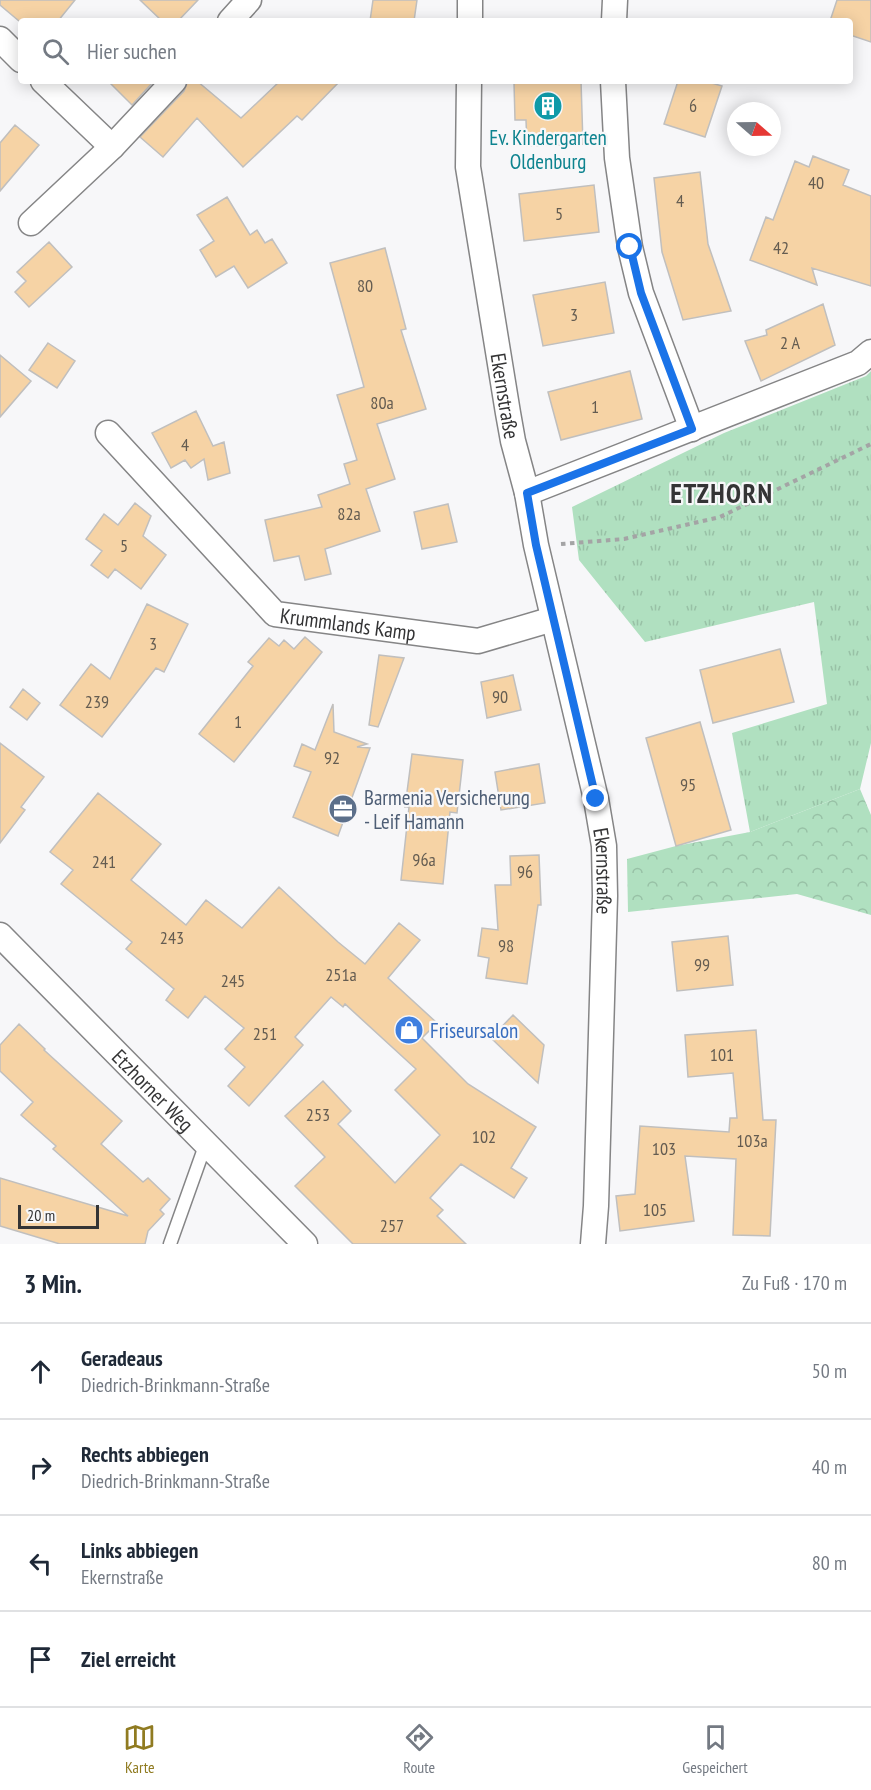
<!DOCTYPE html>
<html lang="de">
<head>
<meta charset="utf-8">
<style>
  :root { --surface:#fff; --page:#f6f6f7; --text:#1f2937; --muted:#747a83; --line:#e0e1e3; --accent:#907b21 }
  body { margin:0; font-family:"PT Sans Narrow",sans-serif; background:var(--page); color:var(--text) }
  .compass { position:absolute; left:727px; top:102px; width:54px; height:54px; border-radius:50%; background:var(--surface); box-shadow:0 3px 15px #0003; rotate:110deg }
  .scale { position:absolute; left:18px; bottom:15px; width:81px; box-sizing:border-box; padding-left:6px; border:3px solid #343435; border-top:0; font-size:16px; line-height:21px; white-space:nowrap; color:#343435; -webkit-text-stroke:4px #f7f7f9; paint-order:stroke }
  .stop { position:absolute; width:18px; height:18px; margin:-14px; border:4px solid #1a73e8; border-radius:50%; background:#fff }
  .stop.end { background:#1a73e8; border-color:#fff; box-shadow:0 2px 6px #0008 }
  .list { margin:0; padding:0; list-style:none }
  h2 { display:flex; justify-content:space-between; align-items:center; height:78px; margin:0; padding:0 24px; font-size:26px }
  h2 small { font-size:20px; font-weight:400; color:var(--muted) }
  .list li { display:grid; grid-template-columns:39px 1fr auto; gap:18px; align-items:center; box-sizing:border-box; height:96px; padding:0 24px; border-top:2px solid var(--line) }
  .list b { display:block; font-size:22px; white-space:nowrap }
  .list p { margin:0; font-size:20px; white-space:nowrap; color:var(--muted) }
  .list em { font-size:20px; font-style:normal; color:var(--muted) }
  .icon { flex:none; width:33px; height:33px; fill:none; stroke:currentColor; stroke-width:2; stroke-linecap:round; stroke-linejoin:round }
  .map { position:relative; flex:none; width:871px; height:1244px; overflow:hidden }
  .search { position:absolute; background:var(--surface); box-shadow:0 3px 15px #0003; left:18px; right:18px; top:18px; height:66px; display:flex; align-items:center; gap:15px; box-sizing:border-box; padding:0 21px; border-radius:6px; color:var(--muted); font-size:22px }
  .sheet { height:462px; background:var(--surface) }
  nav { display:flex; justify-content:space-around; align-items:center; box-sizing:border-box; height:84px; border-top:2px solid var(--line); background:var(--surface); font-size:16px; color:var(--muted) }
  nav a { display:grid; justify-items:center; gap:3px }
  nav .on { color:var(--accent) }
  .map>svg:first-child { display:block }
  .grass { fill:url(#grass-tufts) }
  .forest { fill:url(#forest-crowns) }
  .building { fill:#f6d3a5; stroke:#c0bfbe; stroke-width:1.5 }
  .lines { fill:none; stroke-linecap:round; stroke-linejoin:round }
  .lane-casing { stroke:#858586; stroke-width:15 }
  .street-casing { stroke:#858586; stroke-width:27 }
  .path { stroke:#a4a4a5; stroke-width:4; stroke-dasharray:4.5 4.5; stroke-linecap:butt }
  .lane { stroke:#fff; stroke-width:12 }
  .street { stroke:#fff; stroke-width:24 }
  .route { stroke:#1a73e8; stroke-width:8 }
  .labels { text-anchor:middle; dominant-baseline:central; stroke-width:4.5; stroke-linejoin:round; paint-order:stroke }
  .number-label { font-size:18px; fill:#645c51 }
  .culture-label { font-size:21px; fill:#0d838f; stroke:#f7f7f9 }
  .street-label { font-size:21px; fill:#343435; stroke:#f7f7f9 }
  .service-label { font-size:21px; fill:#4e5e75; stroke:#f7f7f9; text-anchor:start }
  .shop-label { font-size:21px; fill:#366cbe; stroke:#f7f7f9; text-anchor:start }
  .district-label { font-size:27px; font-weight:bold; letter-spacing:1.5px; fill:#343435; stroke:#f7f7f9 }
</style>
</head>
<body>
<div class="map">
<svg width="871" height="1244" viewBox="0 0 871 1244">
  <defs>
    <pattern id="grass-tufts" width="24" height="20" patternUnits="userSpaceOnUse" patternTransform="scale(1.5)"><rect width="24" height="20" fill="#b0e0c0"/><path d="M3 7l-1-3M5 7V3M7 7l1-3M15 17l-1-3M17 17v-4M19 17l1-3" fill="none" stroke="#98c1a6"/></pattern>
    <pattern id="forest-crowns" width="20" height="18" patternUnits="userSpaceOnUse" patternTransform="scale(1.5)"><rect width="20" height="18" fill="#b0e0c0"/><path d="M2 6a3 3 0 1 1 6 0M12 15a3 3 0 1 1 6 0" fill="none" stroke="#98c1a6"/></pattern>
  </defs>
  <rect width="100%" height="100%" fill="#f7f7f9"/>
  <path class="grass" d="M871,371V743L860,789L750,832L732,733L827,704L814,602L645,642L579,560L572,507L724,433L866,376Z"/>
  <path class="forest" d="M860,789L871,815V915L797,894L628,912L627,859L676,846L750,832Z"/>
  <path class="building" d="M0,0H75L58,21H19L0,5Z
    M140,0H198L178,21H162Z
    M373,0H417L414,21H370Z
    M837,0H871V42L850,35V21H830Z
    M108,81H154L132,105Z
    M188,81H197L241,118L280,81H340L302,120L297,116L243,167L197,118L163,157L140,137L184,91Z
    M521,81H581L583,144L527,146L526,120H515L514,83H521Z
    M678,81H705L722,86L705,137L664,124Z
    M15,125L39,145L0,191V143Z
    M813,156L849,170L843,185L871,196V286L812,268L817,285L750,260L766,217L773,220L795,161L809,167Z
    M700,172L708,244L731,311L683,320L662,252L654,178Z
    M594,185L599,232L524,241L519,194Z
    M227,197L250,235L257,230L265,243L272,239L287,263L248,288L234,266L216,277L200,250L214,241L197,215Z
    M49,242L72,267L29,307L15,292L26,281L17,272Z
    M385,248L406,329L401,330L426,409L377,424L395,479L366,489L380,531L325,549L331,574L305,580L299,556L274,561L265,520L322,507L318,495L350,484L344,464L357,460L337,395L364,387L330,263Z
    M605,282L614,333L543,346L533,295Z
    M823,304L835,345L761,381L745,341L767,335L766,330Z
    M48,343L75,361L57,388L29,370Z
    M0,355L31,381L0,417Z
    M630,371L642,419L561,440L548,392Z
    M196,411L213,446L224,442L230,473L208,480L204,459L191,468L185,460L171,468L152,433Z
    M135,503L151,516L143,536L166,555L141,589L115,569L108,578L91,565L102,551L86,539L104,514L118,525Z
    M448,504L457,542L422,549L414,512Z
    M147,604L188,624L164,672L156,668L102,737L60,705L91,664L110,679Z
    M305,637L322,652L234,762L199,734L253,666L248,662L269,638L279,646L284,640L294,649Z
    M780,649L794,702L713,723L700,670Z
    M379,655L404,658L378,727L369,725Z
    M513,675L521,710L487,718L481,682Z
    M23,689L40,703L27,720L10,707Z
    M333,704L334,732L367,744L357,747L370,748L338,836L293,817L311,772L294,766L302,744L315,750Z
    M700,722L731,830L676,846L646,738Z
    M0,743L44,777L21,807L25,810L0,843Z
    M412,754L463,760L457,813L450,812L443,884L401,880L409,807H405Z
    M539,764L545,803L501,810L495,772Z
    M98,793L161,844L131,880L186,925L206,900L242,928L279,887L338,942L365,964L399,923L420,940L388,978L437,1023L422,1038L468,1084L536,1127L511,1168L527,1178L514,1198L461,1164L430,1198L443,1210L437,1216L466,1244H353L295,1186L325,1157L285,1116L323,1081L351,1111L338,1124L395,1183L440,1135L395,1090L416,1069L345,1004L343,1007L331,997L295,1037L303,1045L249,1106L228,1086L245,1067L225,1049L244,1028L205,996L188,1018L166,1000L174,989L126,949L132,942L61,884L73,870L50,852Z
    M539,855L541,905H538L527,984L486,978L489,958L478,956L482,928L498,930L495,885H511L510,856Z
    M728,936L733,985L677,991L672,942Z
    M513,1015L544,1045L538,1083L491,1038Z
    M19,1024L45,1049L44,1050L122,1121L101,1144L143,1182L148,1178L170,1199L160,1210L164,1214L148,1231L145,1244H60L0,1226V1178L128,1216L53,1149L56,1146L21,1115L33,1102L0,1071V1045Z
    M756,1030L763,1120H776L770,1236L733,1235L736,1159L685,1156L694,1221L620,1231L616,1196L635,1194L640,1126L729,1132L730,1118H737L733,1073L688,1077L685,1035Z"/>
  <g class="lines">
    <g class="lane-casing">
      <path id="lane" d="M170,1244L206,1143"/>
    </g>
    <g class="street-casing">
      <g id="street">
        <path d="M230,21L249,0"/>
        <path d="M470,21V0"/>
        <path d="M614,21L615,0"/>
        <path d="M0,39L21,60"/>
        <path d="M43,81L112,147"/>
        <path id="s1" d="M469,81L468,167L508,413L513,441L527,493L536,545L596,799L604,846L605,896L596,1206L593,1244"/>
        <path d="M613,81L617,158L630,247L641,293L692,429"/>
        <path d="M31,223L112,147L174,81"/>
        <path id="s2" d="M108,433L275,614L478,641L553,619"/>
        <path d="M527,493L858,363L871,352"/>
        <path id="s3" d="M0,935L305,1244"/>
      </g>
    </g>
    <path class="path" d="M561,544L624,539L720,517L871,444"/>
    <use href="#lane" class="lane"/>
    <use href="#street" class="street"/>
  </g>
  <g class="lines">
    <path class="route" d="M596,799L536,545L527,493L692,429L641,293L630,247"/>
  </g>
  <defs>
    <g id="building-disc" transform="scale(1.5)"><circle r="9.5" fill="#0f9aa8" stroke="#f7f7f9"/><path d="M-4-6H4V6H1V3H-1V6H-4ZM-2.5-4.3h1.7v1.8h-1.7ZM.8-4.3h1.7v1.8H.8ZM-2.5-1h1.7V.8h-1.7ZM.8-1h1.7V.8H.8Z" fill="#fff"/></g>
    <g id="office-disc" transform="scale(1.5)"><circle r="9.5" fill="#5c6f8a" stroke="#f7f7f9"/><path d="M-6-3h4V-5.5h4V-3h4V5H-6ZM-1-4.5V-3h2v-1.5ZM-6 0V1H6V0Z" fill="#fff"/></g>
    <g id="shop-disc" transform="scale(1.5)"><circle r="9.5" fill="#3f7fe0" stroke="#f7f7f9"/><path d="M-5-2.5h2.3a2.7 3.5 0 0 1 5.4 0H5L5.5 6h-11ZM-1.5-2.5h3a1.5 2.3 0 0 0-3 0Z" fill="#fff"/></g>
  </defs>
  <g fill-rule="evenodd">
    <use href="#building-disc" x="548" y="106"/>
    <use href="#office-disc" x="343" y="809"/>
    <use href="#shop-disc" x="409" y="1030"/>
  </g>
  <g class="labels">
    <g class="number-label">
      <text x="693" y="105">6</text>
      <text x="816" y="182">40</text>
      <text x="680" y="200">4</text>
      <text x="559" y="213">5</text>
      <text x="781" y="247">42</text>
      <text x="365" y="285">80</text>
      <text x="574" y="314">3</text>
      <text x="790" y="342">2 A</text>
      <text x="382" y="402">80a</text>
      <text x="595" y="406">1</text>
      <text x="185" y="444">4</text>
      <text x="349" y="513">82a</text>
      <text x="124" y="545">5</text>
      <text x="153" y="643">3</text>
      <text x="500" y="696">90</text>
      <text x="97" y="701">239</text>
      <text x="238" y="721">1</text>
      <text x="332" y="757">92</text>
      <text x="688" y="784">95</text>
      <text x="424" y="859">96a</text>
      <text x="104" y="861">241</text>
      <text x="525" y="871">96</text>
      <text x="172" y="937">243</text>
      <text x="506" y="945">98</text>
      <text x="702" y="964">99</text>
      <text x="341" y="974">251a</text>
      <text x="233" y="980">245</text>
      <text x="265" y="1033">251</text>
      <text x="722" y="1054">101</text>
      <text x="318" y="1114">253</text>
      <text x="484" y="1136">102</text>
      <text x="752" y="1140">103a</text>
      <text x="664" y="1148">103</text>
      <text x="655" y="1209">105</text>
      <text x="392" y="1225">257</text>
    </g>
    <g class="culture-label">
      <text x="548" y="137">Ev. Kindergarten<tspan x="548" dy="24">Oldenburg</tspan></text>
    </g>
    <g class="street-label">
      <text stroke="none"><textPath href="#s1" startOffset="318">Ekernstraße</textPath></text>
      <text stroke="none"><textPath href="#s2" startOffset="320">Krummlands Kamp</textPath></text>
      <text stroke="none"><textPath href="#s1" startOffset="804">Ekernstraße</textPath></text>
      <text stroke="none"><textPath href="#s3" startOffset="218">Etzhorner Weg</textPath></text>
    </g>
    <g class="service-label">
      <text x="364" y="797">Barmenia Versicherung<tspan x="364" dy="24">- Leif Hamann</tspan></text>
    </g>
    <g class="shop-label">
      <text x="430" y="1030">Friseursalon</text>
    </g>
    <g class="district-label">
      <text x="722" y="493">ETZHORN</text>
    </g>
  </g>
</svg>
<svg class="compass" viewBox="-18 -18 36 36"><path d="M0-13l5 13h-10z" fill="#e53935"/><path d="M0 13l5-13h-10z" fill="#747a83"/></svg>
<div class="scale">20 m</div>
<div class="stop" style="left:630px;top:247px"></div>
<div class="stop end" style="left:596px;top:799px"></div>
<div class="search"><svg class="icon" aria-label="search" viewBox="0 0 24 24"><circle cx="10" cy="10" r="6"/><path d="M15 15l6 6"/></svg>Hier suchen</div>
</div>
<section class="sheet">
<h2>3 Min.<small>Zu Fuß · 170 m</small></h2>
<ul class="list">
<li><svg class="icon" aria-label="ahead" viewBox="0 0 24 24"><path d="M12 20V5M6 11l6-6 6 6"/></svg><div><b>Geradeaus</b><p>Diedrich-Brinkmann-Straße</p></div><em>50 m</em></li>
<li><svg class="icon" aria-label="right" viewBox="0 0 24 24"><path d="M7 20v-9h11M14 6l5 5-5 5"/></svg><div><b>Rechts abbiegen</b><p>Diedrich-Brinkmann-Straße</p></div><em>40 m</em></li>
<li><svg class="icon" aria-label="left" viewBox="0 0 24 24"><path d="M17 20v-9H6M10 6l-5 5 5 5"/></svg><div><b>Links abbiegen</b><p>Ekernstraße</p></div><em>80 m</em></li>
<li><svg class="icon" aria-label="arrive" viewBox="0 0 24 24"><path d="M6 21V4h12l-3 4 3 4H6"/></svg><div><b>Ziel erreicht</b></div></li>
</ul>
</section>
<nav>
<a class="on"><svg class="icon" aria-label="map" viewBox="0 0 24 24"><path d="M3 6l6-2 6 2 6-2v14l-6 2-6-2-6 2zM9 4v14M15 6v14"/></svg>Karte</a>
<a><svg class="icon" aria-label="directions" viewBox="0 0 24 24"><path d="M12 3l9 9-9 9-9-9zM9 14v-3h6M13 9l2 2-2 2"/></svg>Route</a>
<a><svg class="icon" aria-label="saved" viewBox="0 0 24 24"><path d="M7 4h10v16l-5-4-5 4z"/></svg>Gespeichert</a>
</nav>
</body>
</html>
